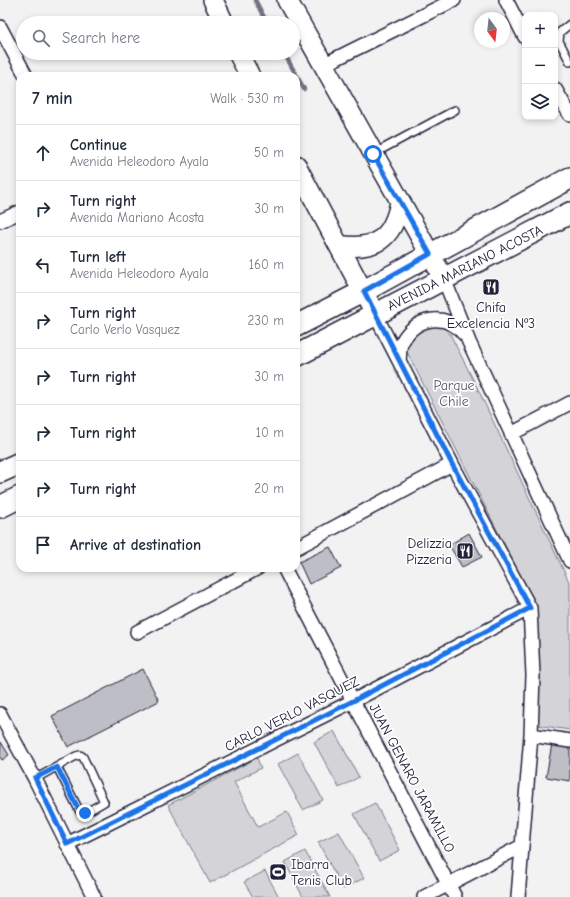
<!DOCTYPE html>
<html lang="en">
<head>
<meta charset="utf-8">
<style>
  :root { --surface:#fff; --page:#f6f6f7; --text:#1f2937; --muted:#747a83; --line:#e0e1e3 }
  body { margin:0; font-family:"Comic Neue",sans-serif; background:var(--page); color:var(--text) }
  .controls { position:absolute; right:12px; top:12px; display:grid; overflow:hidden; border-radius:8px; box-shadow:0 2px 6px #0003 }
  .controls button { width:36px; height:36px; display:grid; place-items:center; padding:0; border:0; border-bottom:1px solid var(--line); background:var(--surface); color:var(--text); font:20px sans-serif }
  .compass { position:absolute; left:474px; top:12px; width:36px; height:36px; border-radius:50%; background:var(--surface); box-shadow:0 2px 6px #0003; rotate:165deg }
  .stop { position:absolute; width:12px; height:12px; margin:-9px; border:3px solid #1a73e8; border-radius:50%; background:#fff }
  .stop.end { background:#1a73e8; border-color:#fff; box-shadow:0 1px 4px #0008 }
  .list { margin:0; padding:0; list-style:none }
  h2 { display:flex; justify-content:space-between; align-items:center; height:52px; margin:0; padding:0 16px; font-size:17px }
  h2 small { font-size:13px; font-weight:400; color:var(--muted) }
  .list li { display:grid; grid-template-columns:26px 1fr auto; gap:12px; align-items:center; box-sizing:border-box; height:56px; padding:0 16px; border-top:1px solid var(--line) }
  .list b { display:block; font-size:15px; white-space:nowrap }
  .list p { margin:0; font-size:13px; white-space:nowrap; color:var(--muted) }
  .list em { font-size:13px; font-style:normal; color:var(--muted) }
  .icon { flex:none; width:22px; height:22px; fill:none; stroke:currentColor; stroke-width:2; stroke-linecap:round; stroke-linejoin:round }
  .map { position:relative; flex:none; width:570px; height:897px; overflow:hidden }
  .search { position:absolute; background:var(--surface); box-shadow:0 2px 6px #0003; left:16px; top:16px; width:284px; height:44px; display:flex; align-items:center; gap:10px; box-sizing:border-box; padding:0 14px; border-radius:22px; color:var(--muted); font-size:15px }
  .panel { position:absolute; background:var(--surface); box-shadow:0 2px 6px #0003; left:16px; top:72px; width:284px; height:500px; border-radius:12px }
  .map>svg:first-child { display:block }
  .green { fill:#d3d3d8; stroke:#7a7a8a }
  .lines { fill:none; stroke-linecap:round; stroke-linejoin:round }
  .stream { stroke:#727282; stroke-width:4.5 }
  .building { fill:#bebec6; stroke:#22223b }
  .service-casing { stroke:#22223b; stroke-width:10 }
  .minor-casing { stroke:#22223b; stroke-width:16 }
  .secondary-casing { stroke:#22223b; stroke-width:22 }
  .primary-casing { stroke:#22223b; stroke-width:24 }
  .service { stroke:#fff; stroke-width:7 }
  .minor { stroke:#fff; stroke-width:13 }
  .secondary { stroke:#fff; stroke-width:19 }
  .primary { stroke:#fff; stroke-width:21 }
  .route { stroke:#1a73e8; stroke-width:5 }
  .labels { text-anchor:middle; dominant-baseline:central; stroke-width:3.5; stroke-linejoin:round; paint-order:stroke }
  .street-label { font-size:14px; fill:#22223b; stroke:#fff }
  .poi-label { font-size:14px; fill:#22223b; stroke:#fff }
  .park-label { font-size:14px; fill:#57576a; stroke:#fff }
</style>
</head>
<body>
<div class="map">
<svg width="570" height="897" viewBox="0 0 570 897">
  <rect width="100%" height="100%" fill="#f2f2f3"/>
  <filter id="ink" filterUnits="userSpaceOnUse"><feTurbulence type="fractalNoise" baseFrequency=".025" numOctaves="2"/><feDisplacementMap in="SourceGraphic" scale="8" xChannelSelector="R" yChannelSelector="G"/><feConvolveMatrix kernelMatrix="1 2 1 2 8 2 1 2 1" color-interpolation-filters="sRGB"/></filter>
  <g filter="url(#ink)">
    <path class="green" d="M440,324L450,334L476,385L570,584V730L537,725V609L407,352V343L420,326Z
      M334,731L359,777L339,788L314,742Z
      M298,753L323,800L303,810L278,764Z
      M257,758L261,768L234,782L258,827L287,812L299,835L210,883L168,805Z
      M375,803L400,850L379,861L354,814Z
      M339,832L364,878L343,889L318,842Z
      M305,851L330,897H303L285,862Z
      M265,871L279,897H253L244,882Z"/>
    <g class="lines">
      <path class="stream" d="M255,0L267,23
        M284,53L304,89"/>
    </g>
    <path class="building" d="M469,533L482,557L462,567L449,545Z
      M330,547L341,568L309,584L299,562Z
      M143,669L159,701L68,747L52,716Z
      M1,742L9,755L2,760L0,757Z
      M552,744L570,747V781L546,777Z"/>
    <g class="lines">
      <g class="service-casing">
        <path id="service" d="M570,24L560,32L559,41L570,62
          M375,153L455,110
          M35,779L76,756L80,755L83,757L104,802L85,813L80,812L57,767"/>
      </g>
      <g class="minor-casing">
        <path id="minor" d="M506,0L525,37
          M0,27L26,76
          M323,65L454,0
          M555,89L570,115
          M0,221L20,212
          M444,279L469,342L570,561
          M375,314L452,464L530,608L533,675L531,735L518,897
          M399,361C400,355 399,347 402,342C415,317 446,311 465,335
          M511,434L570,403
          M296,548L452,464
          M284,568L455,897
          M137,632L258,568
          M0,714L35,779L94,897
          M531,735L570,741
          M67,844L353,701L530,608
          M424,897L522,846"/>
      </g>
      <g class="secondary-casing">
        <path id="secondary" d="M213,0L224,23
          M287,0L444,279
          M238,53L250,76
          M296,165L375,314
          M339,245C375,251 393,239 400,202"/>
      </g>
      <g class="primary-casing">
        <path id="primary" d="M296,326L364,291L570,178
          M296,356L570,213
          M0,472L20,463
          M0,507L20,497"/>
      </g>
      <use href="#service" class="service"/>
      <use href="#minor" class="minor"/>
      <use href="#secondary" class="secondary"/>
      <use href="#primary" class="primary"/>
    </g>
  </g>
  <g class="lines" filter="url(#ink)">
    <path class="route" d="M85,813L80,812L57,767L35,778L67,844L353,701L530,608L452,464L364,291L430,254L373,154"/>
  </g>
  <defs>
    <g id="restaurant-square" transform="scale(0.9)"><rect x="-9" y="-9" width="18" height="18" rx="4" fill="#22223b" stroke="#fff"/><path d="M-5-6h1v4h1v-4h1v4h1v-4h1v5L-1.5 .5V6h-2V.5L-5-1ZM5-6V6H3V1.5H1.5Q1.5-4 5-6Z" fill="#fff"/></g>
    <g id="stadium-square" transform="scale(0.9)"><rect x="-9" y="-9" width="18" height="18" rx="4" fill="#22223b" stroke="#fff"/><path d="M0-5a6.5 5 0 1 0 0 10a6.5 5 0 1 0 0-10ZM-3.5-1.8h7v3.6h-7Z" fill="#fff"/></g>
  </defs>
  <g fill-rule="evenodd">
    <use href="#restaurant-square" x="491" y="287"/>
    <use href="#restaurant-square" x="465" y="551"/>
    <use href="#stadium-square" x="278" y="872"/>
  </g>
  <g class="labels">
    <g class="street-label">
      <text transform="translate(465 268) rotate(-27)">AVENIDA MARIANO ACOSTA</text>
      <text transform="translate(292 714) rotate(-27)">CARLO VERLO VASQUEZ</text>
      <text transform="translate(412 778) rotate(62)">JUAN GENARO JARAMILLO</text>
    </g>
    <g class="poi-label">
      <text x="491" y="307">Chifa<tspan x="491" dy="16">Excelencia Nº3</tspan></text>
      <text x="452" y="543" text-anchor="end">Delizzia<tspan x="452" dy="16">Pizzeria</tspan></text>
      <text x="291" y="864" text-anchor="start">Ibarra<tspan x="291" dy="16">Tenis Club</tspan></text>
    </g>
    <g class="park-label">
      <text x="454" y="385">Parque<tspan x="454" dy="16">Chile</tspan></text>
    </g>
  </g>
</svg>
<div class="controls">
<button>+</button>
<button>−</button>
<button><svg class="icon" aria-label="layers" viewBox="0 0 24 24"><path d="M12 4l9 5-9 5-9-5zM3 14l9 5 9-5"/></svg></button>
</div>
<svg class="compass" viewBox="-18 -18 36 36"><path d="M0-13l5 13h-10z" fill="#e53935"/><path d="M0 13l5-13h-10z" fill="#747a83"/></svg>
<div class="stop" style="left:373px;top:154px"></div>
<div class="stop end" style="left:85px;top:813px"></div>
<div class="search"><svg class="icon" aria-label="search" viewBox="0 0 24 24"><circle cx="10" cy="10" r="6"/><path d="M15 15l6 6"/></svg>Search here</div>
<section class="panel">
<h2>7 min<small>Walk · 530 m</small></h2>
<ul class="list">
<li><svg class="icon" aria-label="ahead" viewBox="0 0 24 24"><path d="M12 20V5M6 11l6-6 6 6"/></svg><div><b>Continue</b><p>Avenida Heleodoro Ayala</p></div><em>50 m</em></li>
<li><svg class="icon" aria-label="right" viewBox="0 0 24 24"><path d="M7 20v-9h11M14 6l5 5-5 5"/></svg><div><b>Turn right</b><p>Avenida Mariano Acosta</p></div><em>30 m</em></li>
<li><svg class="icon" aria-label="left" viewBox="0 0 24 24"><path d="M17 20v-9H6M10 6l-5 5 5 5"/></svg><div><b>Turn left</b><p>Avenida Heleodoro Ayala</p></div><em>160 m</em></li>
<li><svg class="icon" aria-label="right" viewBox="0 0 24 24"><path d="M7 20v-9h11M14 6l5 5-5 5"/></svg><div><b>Turn right</b><p>Carlo Verlo Vasquez</p></div><em>230 m</em></li>
<li><svg class="icon" aria-label="right" viewBox="0 0 24 24"><path d="M7 20v-9h11M14 6l5 5-5 5"/></svg><div><b>Turn right</b></div><em>30 m</em></li>
<li><svg class="icon" aria-label="right" viewBox="0 0 24 24"><path d="M7 20v-9h11M14 6l5 5-5 5"/></svg><div><b>Turn right</b></div><em>10 m</em></li>
<li><svg class="icon" aria-label="right" viewBox="0 0 24 24"><path d="M7 20v-9h11M14 6l5 5-5 5"/></svg><div><b>Turn right</b></div><em>20 m</em></li>
<li><svg class="icon" aria-label="arrive" viewBox="0 0 24 24"><path d="M6 21V4h12l-3 4 3 4H6"/></svg><div><b>Arrive at destination</b></div></li>
</ul>
</section>
</div>
</body>
</html>
